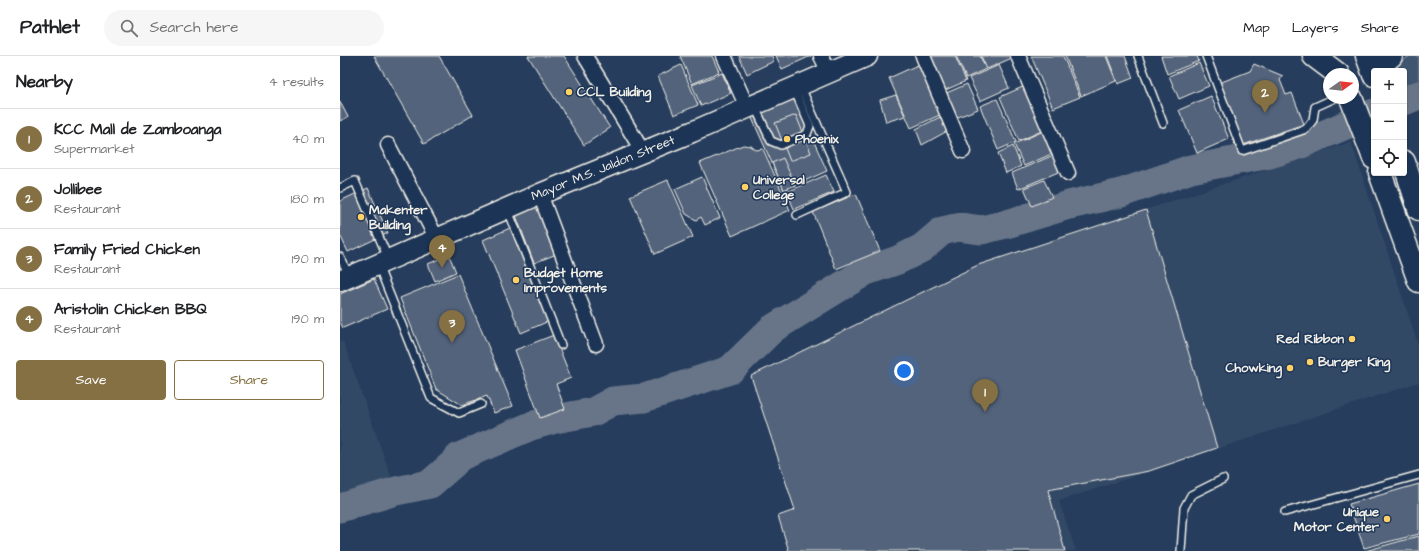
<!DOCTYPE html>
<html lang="en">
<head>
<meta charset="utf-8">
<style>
  :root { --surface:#fff; --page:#f6f6f6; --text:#202124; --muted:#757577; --line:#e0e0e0; --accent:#847042 }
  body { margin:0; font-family:"Architects Daughter",sans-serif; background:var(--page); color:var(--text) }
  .controls { position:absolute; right:12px; top:12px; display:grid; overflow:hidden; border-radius:4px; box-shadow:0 1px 3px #0004 }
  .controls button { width:36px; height:36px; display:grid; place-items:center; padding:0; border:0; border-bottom:1px solid var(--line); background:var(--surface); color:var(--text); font:20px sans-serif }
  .compass { position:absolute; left:983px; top:12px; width:36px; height:36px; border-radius:50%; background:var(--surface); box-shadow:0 1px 3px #0004; rotate:75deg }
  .you { position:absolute; left:564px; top:315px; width:14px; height:14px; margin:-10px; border:3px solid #fff; border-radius:50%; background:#1a73e8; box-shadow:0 0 0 6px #1a73e833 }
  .badge { display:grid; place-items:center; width:26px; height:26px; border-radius:50%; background:var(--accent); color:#fff; font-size:13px; font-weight:700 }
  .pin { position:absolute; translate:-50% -33px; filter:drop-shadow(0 1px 2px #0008) }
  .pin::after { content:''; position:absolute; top:21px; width:14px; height:12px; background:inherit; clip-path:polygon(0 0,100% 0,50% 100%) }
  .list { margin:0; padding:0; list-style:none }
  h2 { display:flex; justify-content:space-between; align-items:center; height:52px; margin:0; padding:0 16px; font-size:17px }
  h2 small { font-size:13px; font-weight:400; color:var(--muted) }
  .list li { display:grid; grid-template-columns:26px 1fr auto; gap:12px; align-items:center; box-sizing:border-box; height:60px; padding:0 16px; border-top:1px solid var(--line) }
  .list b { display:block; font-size:15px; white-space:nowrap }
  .list p { margin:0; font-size:13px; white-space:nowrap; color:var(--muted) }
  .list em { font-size:13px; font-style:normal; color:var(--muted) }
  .actions { display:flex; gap:8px; padding:12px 16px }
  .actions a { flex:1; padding:9px 0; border:1px solid var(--accent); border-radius:4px; text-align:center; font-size:14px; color:var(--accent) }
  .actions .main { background:var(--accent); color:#fff }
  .icon { flex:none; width:22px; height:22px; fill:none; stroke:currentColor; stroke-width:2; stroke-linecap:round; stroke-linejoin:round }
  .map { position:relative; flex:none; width:1079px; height:495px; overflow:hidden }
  header { display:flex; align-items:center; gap:24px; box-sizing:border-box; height:56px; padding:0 20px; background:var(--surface); border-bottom:1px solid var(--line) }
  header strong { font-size:19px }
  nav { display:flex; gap:22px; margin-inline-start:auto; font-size:14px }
  .search { width:280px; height:36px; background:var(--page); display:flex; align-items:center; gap:10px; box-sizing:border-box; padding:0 14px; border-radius:22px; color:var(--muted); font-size:15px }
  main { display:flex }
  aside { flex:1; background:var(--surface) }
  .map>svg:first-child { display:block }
  .built { fill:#334966 }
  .green { fill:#40546f; stroke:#9aa2ac }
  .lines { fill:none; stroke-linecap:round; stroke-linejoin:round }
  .river { stroke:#677588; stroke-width:29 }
  .building { fill:#52647b; stroke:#f4f1e8 }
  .lane-casing { stroke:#f4f1e8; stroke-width:10 }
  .street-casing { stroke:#f4f1e8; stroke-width:17 }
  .secondary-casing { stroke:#f4f1e8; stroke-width:23 }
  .primary-casing { stroke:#f4f1e8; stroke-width:25 }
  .lane { stroke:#1d3557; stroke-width:7 }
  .street { stroke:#1d3557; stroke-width:14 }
  .secondary { stroke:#1d3557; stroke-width:20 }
  .primary { stroke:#1d3557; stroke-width:22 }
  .poi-dot { fill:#ffd166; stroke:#1d3557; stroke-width:1.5 }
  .labels { text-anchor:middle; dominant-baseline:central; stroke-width:3; stroke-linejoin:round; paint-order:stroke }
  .poi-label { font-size:13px; font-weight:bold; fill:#f4f1e8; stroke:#1d3557; text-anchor:start }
  .street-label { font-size:13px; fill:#f4f1e8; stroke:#1d3557 }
</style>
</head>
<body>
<header>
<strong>Pathlet</strong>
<div class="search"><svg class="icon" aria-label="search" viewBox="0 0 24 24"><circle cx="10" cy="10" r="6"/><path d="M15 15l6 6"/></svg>Search here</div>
<nav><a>Map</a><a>Layers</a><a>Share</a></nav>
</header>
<main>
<aside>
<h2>Nearby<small>4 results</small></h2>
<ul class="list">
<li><span class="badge">1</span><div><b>KCC Mall de Zamboanga</b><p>Supermarket</p></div><em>40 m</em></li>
<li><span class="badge">2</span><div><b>Jollibee</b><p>Restaurant</p></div><em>180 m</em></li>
<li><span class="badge">3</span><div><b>Family Fried Chicken</b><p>Restaurant</p></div><em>190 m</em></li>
<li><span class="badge">4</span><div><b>Aristolin Chicken BBQ</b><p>Restaurant</p></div><em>190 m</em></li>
</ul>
<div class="actions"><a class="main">Save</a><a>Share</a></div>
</aside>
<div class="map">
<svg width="1079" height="495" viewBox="0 0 1079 495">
  <rect width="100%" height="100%" fill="#263d5d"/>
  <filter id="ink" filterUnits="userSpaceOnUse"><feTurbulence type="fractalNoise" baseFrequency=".025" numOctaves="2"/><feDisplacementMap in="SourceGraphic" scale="8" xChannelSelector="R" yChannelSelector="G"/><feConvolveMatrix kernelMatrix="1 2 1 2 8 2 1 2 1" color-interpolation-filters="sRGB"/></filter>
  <g filter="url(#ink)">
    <path class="built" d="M1011,86L1079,291V326L719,445L736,495H449L438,460L455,454L411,320L638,209Z
      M3,285L53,426L0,439V286Z"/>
    <path class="green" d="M1070,0H1079V32L1064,38V15L1055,14L1059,7Z"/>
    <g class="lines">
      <path class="river" d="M1064,45L1079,39
        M0,452L56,435L90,428L114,407L119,401L191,370L215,363L253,356L273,345L304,342L390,314L432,273L526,215L558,204L582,192L602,175L619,171L642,174L670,167L729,149L781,137L851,113L930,98L959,89L1034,57"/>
    </g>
    <path class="building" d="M34,0H99L133,59L84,88Z
      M188,0H224L270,72L244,89Z
      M340,0H372L379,16L352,28Z
      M399,0H432L434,5L407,18Z
      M436,0H471L442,13Z
      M586,0H615L626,25L601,36Z
      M616,0H640L646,13L626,22Z
      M641,0H674V1L647,13Z
      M691,0H723L740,41L713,52Z
      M725,0H766L776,25L741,40Z
      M767,0H785L793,22L778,28Z
      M821,0H857L859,5L827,18Z
      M582,7L604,57L571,72L549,22Z
      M859,7L869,30L839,43L829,20Z
      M914,8L943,20L940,24L946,39L952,37L964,68L903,89L879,27L910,15Z
      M341,9L358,49L334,59L318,20Z
      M659,9L669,32L640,45L629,22Z
      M382,17L391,37L361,50L352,29Z
      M627,28L638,53L613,63L602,39Z
      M687,29L706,73L679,85L660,41Z
      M556,39L565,60L546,66L540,44Z
      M871,40L889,83L857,97L839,54Z
      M454,41L487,115L444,134L411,60Z
      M657,43L676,86L658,94L640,50Z
      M0,46L8,61L0,65Z
      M606,58L611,73L582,89L576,73Z
      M456,59L471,97L450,105L435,67Z
      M706,74L716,96L684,110L674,88Z
      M403,89L411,90L416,94L423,93L450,154L392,180L360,107Z
      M673,90L681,110L666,117L658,97Z
      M716,98L723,114L678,133L672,117Z
      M443,102L455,129L444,134L432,107Z
      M486,119L494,136L454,153L447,136Z
      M362,121L380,162L365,169L361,161L356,164L346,158L335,133Z
      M328,124L353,181L315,198L290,140Z
      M704,124L712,141L692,150L684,132Z
      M28,132L48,177L8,196L0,179V145Z
      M516,138L540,195L496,213L473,156Z
      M200,148L219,197L194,207L175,157Z
      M806,154L877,392L809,415L708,434L725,495H449L438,460L455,454L411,320L638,209Z
      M170,172L209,265L181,277L143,184Z
      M109,199L116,216L95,225L88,208Z
      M118,218L173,350L154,357L147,340L122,349L96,333L60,242Z
      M34,223L47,253L3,272L0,266V238Z
      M214,279L231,322L216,328L225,353L200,362L175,294Z
      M1079,428V478L1024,492L1009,448Z
      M1079,480V495H1025Z"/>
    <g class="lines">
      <g class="lane-casing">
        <path id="lane" d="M798,0L823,67
          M866,0L902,95L966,73L973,64L975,51L995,42
          M415,51L431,85L441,89L467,78L470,70L454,33
          M0,132L15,125L48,202
          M168,154L221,289
          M457,159L507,136L460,29
          M0,201L9,219
          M38,209L91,342L119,357L141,348
          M945,456L1079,419
          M841,495L844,452L851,439L883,423"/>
      </g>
      <g class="street-casing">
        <path id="street" d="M245,0L303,96
          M384,0L407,51
          M481,0L489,16
          M583,0L623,95
          M678,0L728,117
          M48,89L97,183
          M200,138L256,288"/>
      </g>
      <g class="secondary-casing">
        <path id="secondary" d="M0,225L200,138L352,76L527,0"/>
      </g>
      <g class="primary-casing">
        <path id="primary" d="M974,0L998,18
          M1027,0L1034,19
          M1043,15L1045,5L1051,0
          M1011,42L1034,102
          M1064,106L1079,153
          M1040,117L1079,225"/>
      </g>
      <use href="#lane" class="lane"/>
      <use href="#street" class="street"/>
      <use href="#secondary" class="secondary"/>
      <use href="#primary" class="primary"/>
    </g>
  </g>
  <g class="poi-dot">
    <circle cx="229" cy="36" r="4"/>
    <circle cx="447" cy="83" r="4"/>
    <circle cx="405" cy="131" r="4"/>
    <circle cx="21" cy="161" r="4"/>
    <circle cx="176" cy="224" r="4"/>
    <circle cx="1012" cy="283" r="4"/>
    <circle cx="970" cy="306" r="4"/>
    <circle cx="950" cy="312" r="4"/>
    <circle cx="1047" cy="463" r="4"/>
  </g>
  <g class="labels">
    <g class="poi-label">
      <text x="237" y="36">CCL Building</text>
      <text x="455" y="83">Phoenix</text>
      <text x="413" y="124">Universal<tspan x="413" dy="15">College</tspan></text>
      <text x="29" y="154">Makenter<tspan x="29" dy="15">Building</tspan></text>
      <text x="184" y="217">Budget Home<tspan x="184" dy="15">Improvements</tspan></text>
      <text x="1004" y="283" text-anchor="end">Red Ribbon</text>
      <text x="978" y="306">Burger King</text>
      <text x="942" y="312" text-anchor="end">Chowking</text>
      <text x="1039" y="456" text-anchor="end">Unique<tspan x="1039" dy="15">Motor Center</tspan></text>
    </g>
    <g class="street-label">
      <text transform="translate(263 112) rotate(-22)">Mayor M.S. Jaldon Street</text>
    </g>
  </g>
</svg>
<div class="controls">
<button>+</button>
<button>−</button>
<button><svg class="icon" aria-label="locate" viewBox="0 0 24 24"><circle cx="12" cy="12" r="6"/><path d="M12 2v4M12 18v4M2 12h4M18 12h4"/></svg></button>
</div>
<svg class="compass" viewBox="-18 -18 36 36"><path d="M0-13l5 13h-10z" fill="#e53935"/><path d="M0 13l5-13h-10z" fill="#757577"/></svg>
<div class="you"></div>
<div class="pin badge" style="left:645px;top:356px">1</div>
<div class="pin badge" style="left:925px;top:57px">2</div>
<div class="pin badge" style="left:112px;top:287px">3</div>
<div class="pin badge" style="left:102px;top:212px">4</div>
</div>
</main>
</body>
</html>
